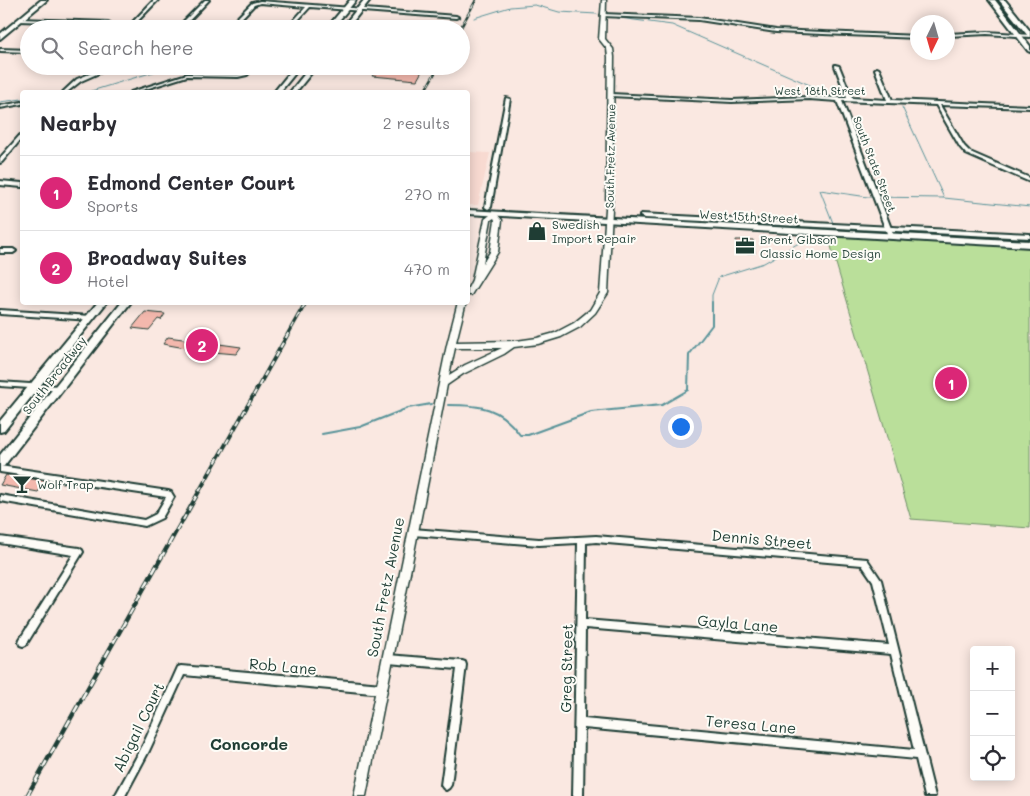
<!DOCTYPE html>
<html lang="en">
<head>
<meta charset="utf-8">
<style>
  :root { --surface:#fff; --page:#f2f2f3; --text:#2b2b33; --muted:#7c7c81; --line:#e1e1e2; --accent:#db2777 }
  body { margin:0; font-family:Mali,sans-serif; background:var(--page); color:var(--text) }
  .controls { position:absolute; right:15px; bottom:15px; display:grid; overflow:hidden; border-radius:5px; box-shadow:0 2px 12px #0003 }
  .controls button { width:45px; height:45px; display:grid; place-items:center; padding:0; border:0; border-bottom:1px solid var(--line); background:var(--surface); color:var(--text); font:25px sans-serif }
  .compass { position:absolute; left:910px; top:15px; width:45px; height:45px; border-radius:50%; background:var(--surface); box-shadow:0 2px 12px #0003; rotate:185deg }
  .you { position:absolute; left:680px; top:426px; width:18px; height:18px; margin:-12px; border:4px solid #fff; border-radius:50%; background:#1a73e8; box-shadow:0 0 0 8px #1a73e833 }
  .badge { display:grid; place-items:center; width:32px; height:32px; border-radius:50%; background:var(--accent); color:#fff; font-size:16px; font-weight:700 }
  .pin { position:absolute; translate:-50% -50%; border:2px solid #fff; box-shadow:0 1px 5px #0006 }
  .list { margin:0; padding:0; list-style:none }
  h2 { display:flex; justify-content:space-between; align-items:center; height:65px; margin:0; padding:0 20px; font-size:21px }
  h2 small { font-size:16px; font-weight:400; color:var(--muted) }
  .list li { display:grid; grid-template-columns:32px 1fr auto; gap:15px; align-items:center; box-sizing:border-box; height:75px; padding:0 20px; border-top:1px solid var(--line) }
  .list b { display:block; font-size:19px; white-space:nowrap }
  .list p { margin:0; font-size:16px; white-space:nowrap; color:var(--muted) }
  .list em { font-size:16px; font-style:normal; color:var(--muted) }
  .icon { flex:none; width:28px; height:28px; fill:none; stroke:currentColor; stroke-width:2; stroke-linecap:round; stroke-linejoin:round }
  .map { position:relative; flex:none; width:1030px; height:796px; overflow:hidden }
  .search { position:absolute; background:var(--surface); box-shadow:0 2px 12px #0003; left:20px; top:20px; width:450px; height:55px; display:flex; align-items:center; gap:12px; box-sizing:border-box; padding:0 18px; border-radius:28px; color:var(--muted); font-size:19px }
  .panel { position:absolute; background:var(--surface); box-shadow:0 2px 12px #0003; left:20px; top:90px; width:450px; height:215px; border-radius:5px }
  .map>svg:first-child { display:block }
  .built { fill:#f8dad1 }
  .green { fill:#badf9a; stroke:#6c8e67 }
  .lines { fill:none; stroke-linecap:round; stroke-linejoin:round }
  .stream-far1 { stroke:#599399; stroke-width:1 }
  .stream { stroke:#599399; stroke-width:2 }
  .building { fill:#f3b8ad; stroke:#1f3d34 }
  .minor-casing { stroke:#1f3d34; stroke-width:4 }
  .tertiary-casing { stroke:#1f3d34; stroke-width:3 }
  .secondary-casing { stroke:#1f3d34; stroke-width:4 }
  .primary-casing { stroke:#1f3d34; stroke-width:4 }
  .minor { fill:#fdfcf7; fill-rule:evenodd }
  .tertiary { fill:#fdfcf7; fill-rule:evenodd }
  .secondary { fill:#fdfcf7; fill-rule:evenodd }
  .primary { fill:#fdfcf7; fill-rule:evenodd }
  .rail-far2-casing { stroke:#1f3d34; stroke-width:2.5 }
  .rail-far1-casing { stroke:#1f3d34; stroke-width:4 }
  .rail-casing { stroke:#1f3d34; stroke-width:4.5 }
  .rail-far2 { stroke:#fdfcf7; stroke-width:1; stroke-dasharray:4; stroke-linecap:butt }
  .rail-far1 { stroke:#fdfcf7; stroke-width:2; stroke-dasharray:5.5; stroke-linecap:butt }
  .rail { stroke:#fdfcf7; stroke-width:2.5; stroke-dasharray:8; stroke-linecap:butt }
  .labels { text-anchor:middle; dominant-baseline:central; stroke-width:4; stroke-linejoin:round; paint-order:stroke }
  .far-street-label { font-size:11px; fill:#1f3d34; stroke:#fdfcf7 }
  .street-label { font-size:12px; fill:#1f3d34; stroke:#fdfcf7 }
  .poi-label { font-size:12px; fill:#1f3d34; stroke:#fdfcf7; text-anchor:start }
  .near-street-label { font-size:15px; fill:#1f3d34; stroke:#fdfcf7 }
  .near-neighbourhood-label { font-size:16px; font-weight:bold; fill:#1f3d34; stroke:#fdfcf7 }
</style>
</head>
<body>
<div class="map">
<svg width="1030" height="796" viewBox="0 0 1030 796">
  <rect width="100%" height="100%" fill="#fae8e1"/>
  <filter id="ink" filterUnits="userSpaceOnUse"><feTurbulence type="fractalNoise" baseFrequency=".02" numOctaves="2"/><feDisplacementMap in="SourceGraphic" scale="10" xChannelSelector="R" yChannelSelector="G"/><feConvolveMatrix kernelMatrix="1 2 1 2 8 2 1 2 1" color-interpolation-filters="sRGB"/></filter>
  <g filter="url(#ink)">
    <path class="built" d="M468,152L490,153L478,205H468Z"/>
    <path class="green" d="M828,236L1030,247V528L911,519Z"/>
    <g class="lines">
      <path class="stream-far1" d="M455,17H460
        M612,17L672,25L828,93
        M474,18L510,7L535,5L559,12L597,14
        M88,92L173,66
        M0,102L22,99
        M902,107L944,198
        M833,223L820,190L868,197L944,198L1030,207
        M712,304V295L719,277L764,263L804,240"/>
      <path class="stream" d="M448,405C481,405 500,407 520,435H528L591,412L662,405L688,390L689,355L712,325V302
        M322,434L360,427L408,408L431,404"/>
    </g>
    <path class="building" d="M378,66H425L417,80L372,76Z
      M736,240H753L755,253H738Z
      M145,312L165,314L161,320L158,319L149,330L132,328Z
      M168,337L241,347L236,354L202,351L163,344Z
      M6,475L46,481L38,492L0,485Z"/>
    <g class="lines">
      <g class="minor-casing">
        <path id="minor" d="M154,0H158L130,29H126Z
          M205,0H209L181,29H176Z
          M260,1L456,16L458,17L456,18L310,7L290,29H286L306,7L260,3L254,5L231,29H226L252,3Z
          M603,14L699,18L776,30L918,36V38L776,32L699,20L602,16L601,15Z
          M20,19L108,22L110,23L108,24L19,21L18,20Z
          M987,32L1030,35V37L987,34L948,36V34Z
          M0,49L29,50V52L0,51Z
          M835,65L839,66L852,98L887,100L875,69L877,68L879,69L892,100L1030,106V108L940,105L964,146L970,152L1030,178V182L966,154L960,147L936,105L842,101L894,236L891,238L888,236L837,101L809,99L732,102L611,96L609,95L611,94L732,100L809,97L847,98L835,66Z
          M109,66H115L81,81L67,92H63L77,79Z
          M251,66H256L247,75L238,77L187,76L136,92H131L187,74L238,75L243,73Z
          M506,98L510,99L491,207L488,209L485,207Z
          M22,102V104L0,108V106Z
          M20,135H22V138L2,162L0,163V158Z
          M0,249H13L16,251L13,253H0Z
          M0,310L91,316L94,318L91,320L0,314Z
          M0,382L59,386L62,388L59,390L0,386Z
          M0,466L168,491L171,492L174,497L162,518L145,526L0,501V495L144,520L156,514L166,497L0,472Z
          M413,529L539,539L596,536L867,559L881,580L935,796H925L916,759L584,728L583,796H573L578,543L539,545L413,535L410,534L409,532L410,530ZM596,542L862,565L873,581L889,645L585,620L586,543ZM585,628L891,654L914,750L584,719Z
          M0,537L79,548L82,550L83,552L26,645L23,646L20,645L19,642L20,639L73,555L0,543Z
          M388,655L462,661L465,662L466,665L451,785L449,788L446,790L443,788L441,785L457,669L388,663L385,662L384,659L385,656Z
          M181,666L382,684L385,686L387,689L385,692L382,694L184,675L149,751L125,796H115L143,745L178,667Z"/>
      </g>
      <g class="tertiary-casing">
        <path id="tertiary" d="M602,0H606L605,39L613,49L614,57L612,209L608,293L595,313L580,327L561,337L538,344L514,347L504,354L463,374L447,385L366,796H354L447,345L458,302H466L456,342L516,341L537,338L555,333L574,323L590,310L600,293L606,209L608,57L607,49L599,39ZM455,348H502L465,365L449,375Z
          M494,212L496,213L502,220L498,252L471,295H468V288L472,280L485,219ZM494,218L495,220L490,252L483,263L491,220Z"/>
      </g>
      <g class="secondary-casing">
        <path id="secondary" d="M41,0H47L0,39V34Z
          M989,0H995L1030,46V52L1028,51Z
          M999,0H1005L1030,31V37L1028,36Z"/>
      </g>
      <g class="primary-casing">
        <path id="primary" d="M350,0H356L332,29H326Z
          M364,0H370L347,29H341Z
          M295,66H301L280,92H274Z
          M311,66H317L296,92H290Z
          M0,181L22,183V187L0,185Z
          M468,210L1030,241V247L468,214Z
          M641,214L1030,234V238L644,218L640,216Z
          M98,302H107L4,431L0,432V421Z
          M122,302H131L4,466L0,467V455Z"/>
      </g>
      <use href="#minor" class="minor"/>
      <use href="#tertiary" class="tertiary"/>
      <use href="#secondary" class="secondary"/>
      <use href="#primary" class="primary"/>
      <g class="rail-far2-casing">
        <path id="rail-far2" d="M460,29L476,0
          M424,92L439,66"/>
      </g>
      <g class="rail-far1-casing">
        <path id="rail-far1" d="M183,520L306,302"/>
      </g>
      <g class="rail-casing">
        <path id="rail" d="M27,796L183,519"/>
      </g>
      <use href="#rail-far2" class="rail-far2"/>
      <use href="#rail-far1" class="rail-far1"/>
      <use href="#rail" class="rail"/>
    </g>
  </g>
  <defs>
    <g id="shop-bare" transform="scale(1.5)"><path d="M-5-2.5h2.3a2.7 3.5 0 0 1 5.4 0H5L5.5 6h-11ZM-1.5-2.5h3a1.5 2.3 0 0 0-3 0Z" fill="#1f3d34" stroke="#fdfcf7" stroke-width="2.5" paint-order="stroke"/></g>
    <g id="office-bare" transform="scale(1.5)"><path d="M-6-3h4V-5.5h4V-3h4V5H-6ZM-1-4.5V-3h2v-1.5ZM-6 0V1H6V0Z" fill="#1f3d34" stroke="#fdfcf7" stroke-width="2.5" paint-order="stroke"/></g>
    <g id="bar-bare" transform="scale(1.5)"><path d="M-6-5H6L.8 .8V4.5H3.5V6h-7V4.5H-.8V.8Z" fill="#1f3d34" stroke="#fdfcf7" stroke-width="2.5" paint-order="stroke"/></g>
  </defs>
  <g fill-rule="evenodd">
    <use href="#shop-bare" x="537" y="231"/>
    <use href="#office-bare" x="745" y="246"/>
    <use href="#bar-bare" x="22" y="484"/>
  </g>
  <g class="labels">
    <g class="far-street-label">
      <text x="820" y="90">West 18th Street</text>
      <text transform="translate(610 156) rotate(-89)">South Fretz Avenue</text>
      <text transform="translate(875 164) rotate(69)">South State Street</text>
    </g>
    <g class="street-label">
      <text transform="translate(749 216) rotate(3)">West 15th Street</text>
      <text transform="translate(54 375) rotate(-52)">South Broadway</text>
    </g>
    <g class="poi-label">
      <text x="552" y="224">Swedish<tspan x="552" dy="14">Import Repair</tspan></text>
      <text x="760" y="239">Brent Gibson<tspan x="760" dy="14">Classic Home Design</tspan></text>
      <text x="37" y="484">Wolf Trap</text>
    </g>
    <g class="near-street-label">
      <text transform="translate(762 539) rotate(5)">Dennis Street</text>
      <text transform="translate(385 587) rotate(-79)">South Fretz Avenue</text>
      <text transform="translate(738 623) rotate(5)">Gayla Lane</text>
      <text transform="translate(283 666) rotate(5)">Rob Lane</text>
      <text transform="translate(566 668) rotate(-89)">Greg Street</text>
      <text transform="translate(751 724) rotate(5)">Teresa Lane</text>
      <text transform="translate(138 727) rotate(-64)">Abigail Court</text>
    </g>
    <g class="near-neighbourhood-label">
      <text x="249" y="743">Concorde</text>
    </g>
  </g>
</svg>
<div class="controls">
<button>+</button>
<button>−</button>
<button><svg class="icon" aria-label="locate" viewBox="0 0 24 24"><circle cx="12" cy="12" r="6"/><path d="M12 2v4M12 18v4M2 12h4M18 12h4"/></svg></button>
</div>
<svg class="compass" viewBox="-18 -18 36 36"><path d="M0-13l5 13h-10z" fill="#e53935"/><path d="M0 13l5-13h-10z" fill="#7c7c81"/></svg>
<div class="you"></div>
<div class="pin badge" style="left:951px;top:383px">1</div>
<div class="pin badge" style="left:202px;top:345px">2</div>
<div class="search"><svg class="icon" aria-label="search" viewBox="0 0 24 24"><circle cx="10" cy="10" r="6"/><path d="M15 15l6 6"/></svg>Search here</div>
<section class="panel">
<h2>Nearby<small>2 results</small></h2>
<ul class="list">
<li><span class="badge">1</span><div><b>Edmond Center Court</b><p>Sports</p></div><em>270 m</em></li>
<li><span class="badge">2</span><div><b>Broadway Suites</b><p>Hotel</p></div><em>470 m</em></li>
</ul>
</section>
</div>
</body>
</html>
